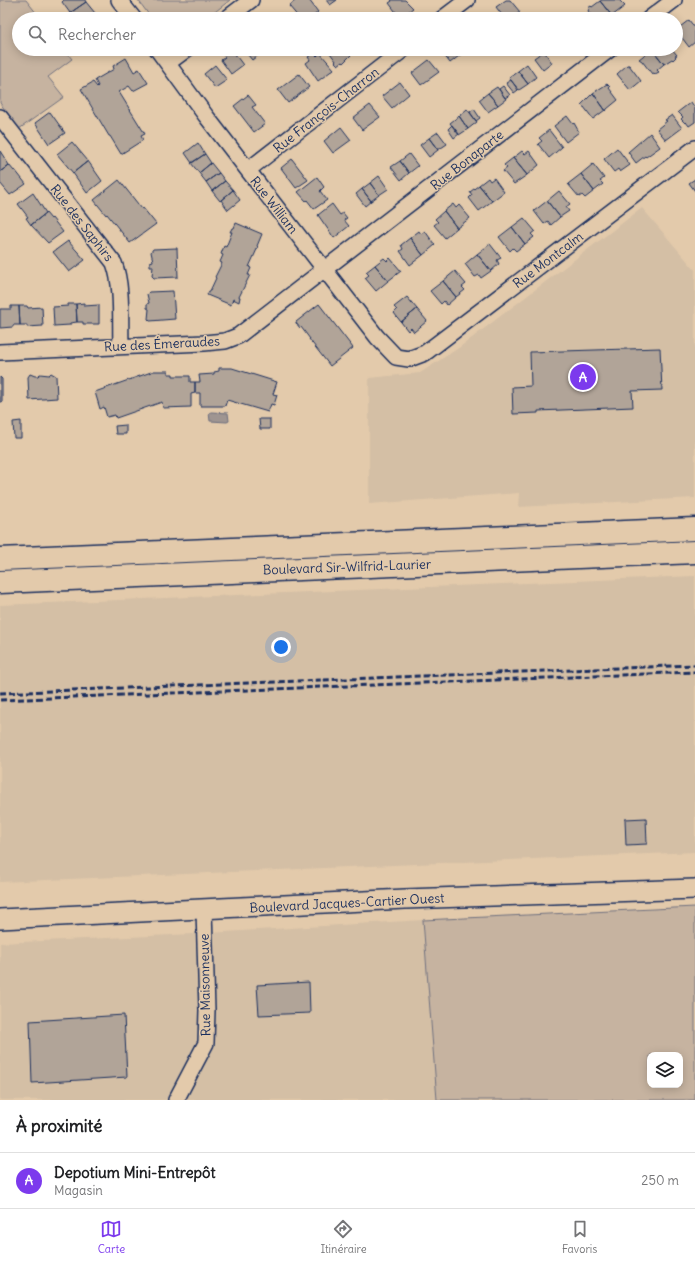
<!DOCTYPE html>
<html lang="fr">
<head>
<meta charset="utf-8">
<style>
  :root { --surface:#fff; --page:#f2f2f2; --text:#202124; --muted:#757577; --line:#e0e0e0; --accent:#7c3aed }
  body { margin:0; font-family:Delius,sans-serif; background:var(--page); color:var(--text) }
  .controls { position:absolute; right:12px; bottom:12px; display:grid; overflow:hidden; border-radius:8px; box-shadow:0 2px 10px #0003 }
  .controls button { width:36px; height:36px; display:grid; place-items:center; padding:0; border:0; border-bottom:1px solid var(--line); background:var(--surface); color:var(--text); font:20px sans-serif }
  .you { position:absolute; left:281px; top:647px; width:14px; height:14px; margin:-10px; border:3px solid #fff; border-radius:50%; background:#1a73e8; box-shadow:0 0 0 6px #1a73e833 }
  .badge { display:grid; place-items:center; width:26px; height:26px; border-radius:50%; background:var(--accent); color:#fff; font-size:13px; font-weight:700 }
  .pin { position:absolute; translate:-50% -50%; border:2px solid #fff; box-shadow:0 1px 4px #0006 }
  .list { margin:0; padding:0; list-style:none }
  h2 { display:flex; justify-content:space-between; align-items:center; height:52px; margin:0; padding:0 16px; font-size:17px }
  h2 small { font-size:13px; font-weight:400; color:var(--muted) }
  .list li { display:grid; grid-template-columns:26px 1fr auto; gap:12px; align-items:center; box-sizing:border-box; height:56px; padding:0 16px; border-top:1px solid var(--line) }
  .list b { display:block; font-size:15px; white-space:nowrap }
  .list p { margin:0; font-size:13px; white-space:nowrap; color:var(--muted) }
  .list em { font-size:13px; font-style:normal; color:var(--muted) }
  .icon { flex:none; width:22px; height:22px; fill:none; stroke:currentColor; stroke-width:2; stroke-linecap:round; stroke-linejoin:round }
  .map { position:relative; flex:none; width:695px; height:1100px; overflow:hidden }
  .search { position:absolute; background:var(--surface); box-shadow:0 2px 10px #0003; left:12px; right:12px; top:12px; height:44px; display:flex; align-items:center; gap:10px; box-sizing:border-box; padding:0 14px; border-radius:22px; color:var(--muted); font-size:15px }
  .sheet { height:108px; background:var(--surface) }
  nav { display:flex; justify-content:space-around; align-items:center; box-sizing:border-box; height:56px; border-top:1px solid var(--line); background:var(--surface); font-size:11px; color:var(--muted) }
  nav a { display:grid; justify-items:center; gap:2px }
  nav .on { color:var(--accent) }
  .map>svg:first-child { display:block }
  .built { fill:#d4bfa5 }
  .green { fill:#c6b3a0; stroke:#70717f; fill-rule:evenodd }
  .water { fill:#9f9591; stroke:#6a6c7d }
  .building { fill:#b1a498; stroke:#1b2f5e }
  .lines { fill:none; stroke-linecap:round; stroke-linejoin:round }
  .minor-casing { stroke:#1b2f5e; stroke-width:18 }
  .major-casing { stroke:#1b2f5e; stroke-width:22 }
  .highway-casing { stroke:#1b2f5e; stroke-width:25 }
  .minor { stroke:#e3caab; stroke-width:15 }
  .major { stroke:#e3caab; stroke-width:19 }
  .highway { stroke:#e3caab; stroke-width:22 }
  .rail { stroke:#1b2f5e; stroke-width:3; stroke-dasharray:6 3; stroke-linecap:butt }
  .labels { text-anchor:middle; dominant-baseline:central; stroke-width:3; stroke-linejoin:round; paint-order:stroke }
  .street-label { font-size:13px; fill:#1b2f5e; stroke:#e3caab }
</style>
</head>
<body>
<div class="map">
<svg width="695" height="1100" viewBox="0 0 695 1100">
  <rect width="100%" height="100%" fill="#e3caab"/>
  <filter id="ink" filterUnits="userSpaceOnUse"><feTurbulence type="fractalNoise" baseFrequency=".025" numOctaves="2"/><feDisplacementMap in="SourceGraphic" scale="8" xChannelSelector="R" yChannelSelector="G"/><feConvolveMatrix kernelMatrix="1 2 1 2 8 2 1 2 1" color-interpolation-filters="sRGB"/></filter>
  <g filter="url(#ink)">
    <path class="built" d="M642,208L695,270V498L518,507L519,493L369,504V378L420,373L460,347Z
      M695,576V852L0,882V605Z
      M423,920L437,1100H0V943L193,934Z"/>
    <path class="green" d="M0,0H26L41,19H19V49H64L72,59L48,77L64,97L19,129L0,103Z
      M138,0H230L206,19H152Z
      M695,907V1100H437L423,920ZM650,1055H680V1085H650Z"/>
    <path class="water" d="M211,412L228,413L229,421L227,422L210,421L209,413Z"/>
    <path class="building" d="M64,0H85L86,2L70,13L62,2Z
      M296,0H309L318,12L310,19H300L289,6Z
      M326,0H337L330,5Z
      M391,0H405L413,8L399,19L397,16L398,15L389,3L392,1Z
      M506,0H510L520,12L516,15L518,17L515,19L513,18L505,19L496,7Z
      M602,0H619L625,6L612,16L600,1Z
      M600,1L612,16L609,19H594L588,11L589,9L588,8L591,6L592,7Z
      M86,2L95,13L87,19H75L70,13Z
      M689,20L695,28V42L689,47L676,30Z
      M231,49L243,65L231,74L221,60L225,57L223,55Z
      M243,49H266L252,60Z
      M327,49H346L351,55L343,63L342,62L338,65L335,62L336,61Z
      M443,49H453L459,56L450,63L441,51Z
      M453,49H468L459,56Z
      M652,49H672L677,55L675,56L676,57L673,60L672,59L664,64Z
      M652,49L664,64L657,70L659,72L655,74L654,73L652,74L642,61L639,59Z
      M544,51L552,63L543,70L534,58Z
      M314,53L317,56L320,53L334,69L318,81L306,63L310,60L308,57Z
      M126,58L134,72L139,69L148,83L133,91L129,86L119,92L145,134L141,136L143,140L121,154L110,136H109L81,89L93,82L97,87L98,86L95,80L114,69L113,66Z
      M429,60L439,72L421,85L412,73Z
      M527,64L536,77L528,84L518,71Z
      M215,65L227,80L215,88L204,74Z
      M627,65H629L641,81L630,90L617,74Z
      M518,71L528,84L519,90L509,78Z
      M299,74L309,87L288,103L278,90Z
      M511,80L518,90L514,93L506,83Z
      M400,82L409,94L392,108L382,96Z
      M607,84L610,87L609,88L618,100L607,109L606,111L593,93Z
      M503,86L510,95L505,98L499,89Z
      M497,87L506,99L498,105L488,93Z
      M488,93L498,105L488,112L479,100Z
      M593,93L606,111L605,110L593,119L584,107H583L581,105Z
      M248,95L256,105L252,107L265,124L254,132L234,106Z
      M691,102L695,108V122L689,126L686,122L685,123L681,119L683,117L678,112Z
      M370,105L380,117L362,130L353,118Z
      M467,109L477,122L468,129L459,116Z
      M474,109L480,118L476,121L470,112Z
      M50,112L65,133L49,144L35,123Z
      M672,115L682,128L666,140L657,129L667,121L665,120Z
      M459,116L468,129L459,135L450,123Z
      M567,116L573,124L574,123L579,132L566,142L554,126Z
      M452,125L459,134L454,138L448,129Z
      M341,127L351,140L333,153L324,141Z
      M549,130L562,147L549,158L538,144L542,141L539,138Z
      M438,132L447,144L438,150L429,138Z
      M650,133L660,147L646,157L645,156L636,163L628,152Z
      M429,138L438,150L429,157L420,145Z
      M72,142L88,161L73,173L57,154Z
      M198,143L205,154L192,163L185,153Z
      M617,148L630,165L620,172L618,169L614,172L604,159Z
      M0,151L9,165L0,172Z
      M522,151L525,154L529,151L539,165L527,175L513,158Z
      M205,154L211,163L199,173L191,163Z
      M409,154L418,166L409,173L400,161Z
      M513,158L527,175L514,184L503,171L507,168L504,165Z
      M292,159L308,180L296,188L281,168Z
      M88,161L102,181L87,193L73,173Z
      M400,161L409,173L401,180L391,167Z
      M211,163L219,173L206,182L199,173Z
      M593,164L604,178L600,181L603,184L594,191L581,174Z
      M9,165L14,171L15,170L26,184L10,195L0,183V172Z
      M219,173L225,181L212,191L206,182Z
      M581,174L594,191L585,198L582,195L579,197L568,184Z
      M379,176L388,189L379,195L370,183Z
      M317,177L324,187L320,191L327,200L314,209L307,200L306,201L298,192Z
      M488,178L490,181L494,178L504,192L492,201L479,185Z
      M695,179V191L689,183Z
      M119,180L142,209L143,208L156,224L130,243L107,214L106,215L94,200Z
      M225,181L233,190L220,201L212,191Z
      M370,183L379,195L371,201L362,189Z
      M479,185L492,201L479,211L469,198L472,195L470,192Z
      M362,189L371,201L365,206L356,194Z
      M233,190L240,200L228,210L221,200Z
      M559,191L570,204L566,207L569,211L560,217L547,201Z
      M33,193L46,213L31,225L26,218L28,217L18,204Z
      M547,201L560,217L551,225L548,221L544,224L534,211Z
      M332,204L340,215L343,213L347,218L344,220L349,226L334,238L318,215Z
      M453,204L456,208L459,205L470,218L457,228L444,211Z
      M444,211L457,228L445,238L434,225L438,222L435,219Z
      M46,213L51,219L52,218L63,232L48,243L31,225Z
      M524,218L535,231L531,234L534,237L525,244L512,227Z
      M236,223L262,234L257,246L258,247L249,267L251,268L248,275H250L239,297H240L239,302L233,299L231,305L207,295L209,291H210L216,278L215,277L222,263L220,262L223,255L221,254L224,246L226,247L232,232H230L232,228H234Z
      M512,227L525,244L516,251L513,248L510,251L499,237Z
      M419,231L421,234L425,231L435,245L423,255L410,238Z
      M410,238L423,255L410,265L400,251L403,249L401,245Z
      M68,241L85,260L69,272L53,252Z
      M490,244L501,258L497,260L499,264L491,271L477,254Z
      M177,248L178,277L154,278L152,276L153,266H150V262L153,261L151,252L153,249Z
      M477,254L491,271L481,278L479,275L475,277L465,264Z
      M384,258L387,261L390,258L401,271L388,281L375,265Z
      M375,265L388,281L376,291L365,278L369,275L366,272Z
      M455,271L466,284L462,287L465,290L456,297L443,281Z
      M443,281L456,297L447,305L444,301L441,304L430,291Z
      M173,291L175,319L150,321L148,319L149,309L147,308V304L149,303L147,294L149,292Z
      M407,297L417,309L401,322L394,313L397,310L394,307Z
      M84,303V306L99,305V324H83V322H77L76,304Z
      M68,304H76L77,322L70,323V325L54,326L53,307L68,306Z
      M319,304L353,348L330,366L309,339H310L301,327L300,328L296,323V322Z
      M11,306H19L20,325H13V327L0,328V309H11Z
      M19,306H27L28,308L42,307L43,326L27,327V325H20Z
      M417,309L427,321L414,332L411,328L408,331L401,322Z
      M660,348L662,390L632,391L633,407L538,411V413L513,414L512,387L531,386L530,352Z
      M219,368H232L277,382L273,394L277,395L274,405L271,404L268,412L227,400L225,406H200V393H195V382H200L199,375L214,374V372L219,371Z
      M154,371H168V374H173V376H190V382H195V393L191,394V407L163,408L162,402L116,418L115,415L107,417L104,407L100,409L95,392Z
      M51,373L56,376L57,398L29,400L28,377L30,374L35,376H38L40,374L49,375Z
      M0,377L2,379V402H0Z
      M259,419H270V429H260Z
      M21,421V438H14L13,422Z
      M126,425V434H116L115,426Z
      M646,818L647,844L626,845L625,819Z
      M309,982L310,1013L259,1015L257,985Z
      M124,1015L127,1077L32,1083L30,1021Z"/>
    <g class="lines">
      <g class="minor-casing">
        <path id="minor" d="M119,0L134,19
          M226,19L251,0
          M442,19L467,0
          M649,19L674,0
          M157,49L206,116L325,270L377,337L396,357L409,359L425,353L695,148
          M168,63L187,49
          M0,117L114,263C123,287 120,320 121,346
          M248,170L404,49
          M0,352L204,343L225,341L238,336L610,49
          M176,1100L206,1043L207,1010L204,910"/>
      </g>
      <g class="major-casing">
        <path id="major" d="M0,919L405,899L695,889"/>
      </g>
      <g class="highway-casing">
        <path id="highway" d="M0,559L695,529
          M0,582L695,552"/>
      </g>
      <use href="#minor" class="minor"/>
      <use href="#major" class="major"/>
      <use href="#highway" class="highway"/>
      <path class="rail" d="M0,693L695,665
        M0,700L695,672"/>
    </g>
  </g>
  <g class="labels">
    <g class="street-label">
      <text transform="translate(326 110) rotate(-38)">Rue François-Charron</text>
      <text transform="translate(467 160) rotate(-38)">Rue Bonaparte</text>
      <text transform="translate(274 205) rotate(52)">Rue William</text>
      <text transform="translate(82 223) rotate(52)">Rue des Saphirs</text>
      <text transform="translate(548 260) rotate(-37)">Rue Montcalm</text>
      <text transform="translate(162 344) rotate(-3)">Rue des Émeraudes</text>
      <text transform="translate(347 567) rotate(-2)">Boulevard Sir-Wilfrid-Laurier</text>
      <text transform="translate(347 903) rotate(-3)">Boulevard Jacques-Cartier Ouest</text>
      <text transform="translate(205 985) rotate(-91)">Rue Maisonneuve</text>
    </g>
  </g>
</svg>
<div class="controls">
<button><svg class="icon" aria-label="layers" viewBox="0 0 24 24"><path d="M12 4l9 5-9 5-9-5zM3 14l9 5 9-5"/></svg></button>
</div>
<div class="you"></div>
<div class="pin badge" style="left:583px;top:377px">A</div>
<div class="search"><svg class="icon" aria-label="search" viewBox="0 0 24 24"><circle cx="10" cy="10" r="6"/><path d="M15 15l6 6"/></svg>Rechercher</div>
</div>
<section class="sheet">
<h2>À proximité<small></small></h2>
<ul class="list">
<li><span class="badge">A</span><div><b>Depotium Mini-Entrepôt</b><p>Magasin</p></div><em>250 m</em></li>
</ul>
</section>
<nav>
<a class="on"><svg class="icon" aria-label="map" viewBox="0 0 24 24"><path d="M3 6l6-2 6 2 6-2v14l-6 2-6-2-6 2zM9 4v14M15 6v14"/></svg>Carte</a>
<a><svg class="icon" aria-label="directions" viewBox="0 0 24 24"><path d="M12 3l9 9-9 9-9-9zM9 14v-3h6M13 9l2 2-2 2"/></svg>Itinéraire</a>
<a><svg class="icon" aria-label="saved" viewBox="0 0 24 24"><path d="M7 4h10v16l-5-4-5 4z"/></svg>Favoris</a>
</nav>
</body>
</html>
